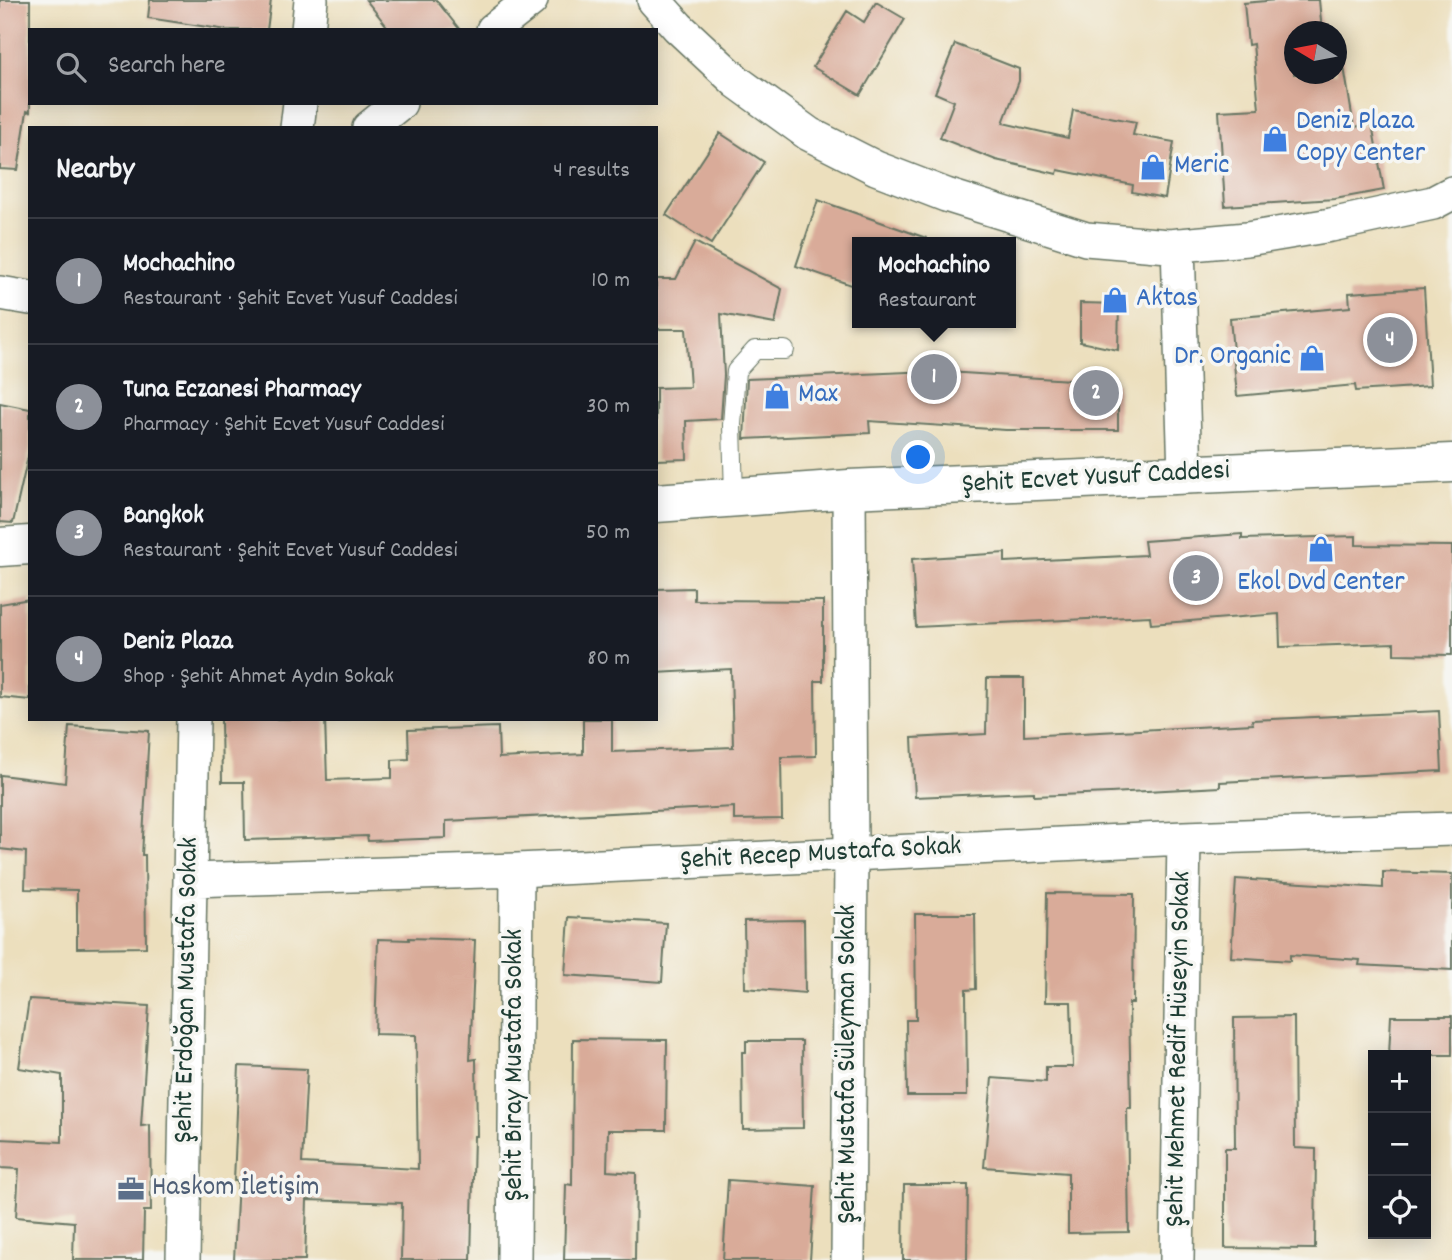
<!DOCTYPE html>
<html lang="en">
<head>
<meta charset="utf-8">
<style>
  :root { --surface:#171b24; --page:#20242c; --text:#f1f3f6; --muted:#9ea1a6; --line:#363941; --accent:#8c9099 }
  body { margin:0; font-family:Dekko,sans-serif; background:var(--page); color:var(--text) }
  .controls { position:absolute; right:21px; bottom:21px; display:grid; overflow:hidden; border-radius:0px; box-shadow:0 4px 18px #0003 }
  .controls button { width:63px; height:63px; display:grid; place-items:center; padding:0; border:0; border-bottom:2px solid var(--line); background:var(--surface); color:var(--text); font:35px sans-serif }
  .compass { position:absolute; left:1284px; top:21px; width:63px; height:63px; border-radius:50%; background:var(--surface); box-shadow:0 4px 18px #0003; rotate:280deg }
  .you { position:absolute; left:919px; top:458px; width:24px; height:24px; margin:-18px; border:5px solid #fff; border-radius:50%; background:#1a73e8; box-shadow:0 0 0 10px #1a73e833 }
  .badge { display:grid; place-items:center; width:46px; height:46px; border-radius:50%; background:var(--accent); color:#fff; font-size:23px; font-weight:700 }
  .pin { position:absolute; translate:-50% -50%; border:4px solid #fff; box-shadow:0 2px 7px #0006 }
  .popup { position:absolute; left:852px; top:237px; width:164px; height:91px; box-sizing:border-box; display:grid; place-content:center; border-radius:0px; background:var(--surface); filter:drop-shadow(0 2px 5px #0005); font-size:23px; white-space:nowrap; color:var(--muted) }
  .popup b { font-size:26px; color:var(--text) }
  .popup::after { content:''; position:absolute; left:50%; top:100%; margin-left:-14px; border:14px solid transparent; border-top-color:var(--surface) }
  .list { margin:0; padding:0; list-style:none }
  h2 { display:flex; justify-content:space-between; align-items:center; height:91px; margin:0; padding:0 28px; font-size:30px }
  h2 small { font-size:23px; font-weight:400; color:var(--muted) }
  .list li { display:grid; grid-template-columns:46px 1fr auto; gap:21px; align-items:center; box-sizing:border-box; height:126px; padding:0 28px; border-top:2px solid var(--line) }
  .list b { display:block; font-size:26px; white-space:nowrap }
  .list p { margin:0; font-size:23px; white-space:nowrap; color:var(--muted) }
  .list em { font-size:23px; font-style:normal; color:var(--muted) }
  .icon { flex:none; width:38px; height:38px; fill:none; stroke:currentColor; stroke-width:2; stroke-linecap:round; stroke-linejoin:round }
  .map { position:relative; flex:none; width:1452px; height:1260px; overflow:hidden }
  .search { position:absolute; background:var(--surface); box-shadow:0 4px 18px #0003; left:28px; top:28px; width:630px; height:77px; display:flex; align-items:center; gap:18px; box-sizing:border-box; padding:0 24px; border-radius:0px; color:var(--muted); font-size:26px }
  .panel { position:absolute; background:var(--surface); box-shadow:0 4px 18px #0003; left:28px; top:126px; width:630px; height:595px; border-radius:0px }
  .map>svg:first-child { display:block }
  .building { fill:#d9ab99 }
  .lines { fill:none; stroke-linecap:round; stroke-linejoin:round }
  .lane-casing { stroke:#677664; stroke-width:20 }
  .street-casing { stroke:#677664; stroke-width:36 }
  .primary-casing { stroke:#677664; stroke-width:41 }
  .lane { stroke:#fff; stroke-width:18 }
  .street { stroke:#fff; stroke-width:33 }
  .primary { stroke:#fff; stroke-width:38 }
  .labels { text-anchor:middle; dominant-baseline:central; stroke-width:7; stroke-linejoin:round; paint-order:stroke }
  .shop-label { font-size:28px; fill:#366cbe; stroke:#f6f6f2; text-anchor:start }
  .street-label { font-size:28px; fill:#1f3d34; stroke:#f6f6f2 }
  .service-label { font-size:28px; fill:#4e5e75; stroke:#f6f6f2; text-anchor:start }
</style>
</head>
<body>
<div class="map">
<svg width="1452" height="1260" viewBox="0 0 1452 1260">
  <rect width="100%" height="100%" fill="#f6f6f2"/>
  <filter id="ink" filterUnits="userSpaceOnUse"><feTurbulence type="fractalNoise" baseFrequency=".0143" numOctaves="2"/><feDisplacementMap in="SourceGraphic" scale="14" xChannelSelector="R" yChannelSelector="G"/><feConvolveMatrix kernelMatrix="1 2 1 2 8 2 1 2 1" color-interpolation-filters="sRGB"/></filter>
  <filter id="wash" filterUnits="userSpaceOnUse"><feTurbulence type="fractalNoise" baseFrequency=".00686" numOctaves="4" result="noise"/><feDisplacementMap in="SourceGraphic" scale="28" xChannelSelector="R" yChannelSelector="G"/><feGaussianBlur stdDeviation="1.57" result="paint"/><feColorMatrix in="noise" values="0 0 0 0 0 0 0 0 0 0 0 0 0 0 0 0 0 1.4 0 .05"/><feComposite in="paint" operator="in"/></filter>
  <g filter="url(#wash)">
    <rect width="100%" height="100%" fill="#ecdfbd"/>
    <g id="blocks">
      <path class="building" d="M0,0H30V112L27,111L18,170L0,169Z
        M150,0H271L267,30H227L148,18Z
        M366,0H436L460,30H390Z
        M1277,0H1319L1322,32H1294V74H1336V37H1339L1354,127L1372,124L1384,190L1335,199L1225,206L1219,111L1259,109L1253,44L1248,45L1244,3Z
        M876,2L905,19L860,95L813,67L847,11L864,22Z
        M955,44L1019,69V81L1003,123L1068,138L1073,110L1136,122L1133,135L1174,142L1165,198L1132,192L1133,185L1058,170L1057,174L996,160L940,138L954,101L935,93Z
        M720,133L764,162L711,244L666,215Z
        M818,200L926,238L925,242H857V287L796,266Z
        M695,242L782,289L775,324L721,314L724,375L721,419L686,421L687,459L656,460V388L690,387L686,329H656V279H676Z
        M1424,288L1430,386L1356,391L1355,385L1237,396L1230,318L1350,307L1349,293Z
        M1080,303L1119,304L1118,350L1080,342Z
        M931,371L1118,383V430H1006L869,421L870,433L744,439L747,379Z
        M0,403L30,409V448L13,523L0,522Z
        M1242,534V539L1356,536V545L1452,546V655L1394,654V643L1280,647L1279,614L1151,624L1150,616L916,627L912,559L1005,553V562L1146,555L1144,541Z
        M694,588V600L823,601V681H815L816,756L781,757L782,819L734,820V807L446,821V838L368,841L367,836L245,840L244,782H222L221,719H325L327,780L392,778V760L409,759L408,730L498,727L499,758L583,754V719H612V752L733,747L731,669L656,673V589Z
        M30,599V700L0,697V604Z
        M987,678H1024V736L1253,724L1252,720L1439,711L1442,771L1220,782V787L1110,793L1034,796V792L915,797L912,738L986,734Z
        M69,726L149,731L142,855H145L146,947L77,948V890L25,889L26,852L0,849V775L65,783Z
        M1383,872L1452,874V970L1359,965L1360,960L1290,955V961L1231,957L1236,879L1383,888Z
        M1047,893L1134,894L1133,1003H1129L1131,1108H1127L1129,1232L1068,1233V1173L984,1167L992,1078L1046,1082V1067H1073L1071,1002H1045Z
        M915,914H975L976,989L966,990L967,1096H907L906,1020H916Z
        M569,917L666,923L662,982L565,975Z
        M804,920L805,993L745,988L744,921Z
        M409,938L475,940L470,1060L476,1059L477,1136H474L471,1260H401L402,1203L307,1200L305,1260H234L238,1181H234L239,1066L307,1069L302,1163L418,1169L416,1035L375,1034L378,939L409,940Z
        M29,999L149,1006L141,1126L150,1125L151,1211H144L143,1260H73L74,1222L16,1217L19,1169L0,1168V1139L62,1142V1075L19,1068Z
        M1391,1016H1452V1055H1389Z
        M1294,1017L1295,1148L1316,1149L1315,1249L1225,1248V1148H1235L1234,1018Z
        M573,1039L667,1040L666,1130H608L607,1171L636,1173L635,1260H564L566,1184L572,1185Z
        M746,1041H802L803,1128L743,1129L742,1052H746Z
        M728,1180L815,1186L810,1260H723Z
        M904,1185H968L967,1260H903Z"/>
    </g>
  </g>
  <g filter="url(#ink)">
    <use href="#blocks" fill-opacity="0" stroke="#677664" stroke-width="2"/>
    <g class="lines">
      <g class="lane-casing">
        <path id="lane" d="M734,497L732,425L736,371L755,350H785"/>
      </g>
      <g class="street-casing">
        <path id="street" d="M654,0L678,27L737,82L809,134L876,168L946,195L1086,239L1169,246L1247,239L1331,225L1433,203L1452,193
          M308,30L311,0
          M493,30L531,0
          M297,128L300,103
          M369,128L400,103
          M1178,245L1185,475
          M0,293L30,298
          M190,880L517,870L1184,838L1452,829
          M183,1260L193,719
          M514,1260L517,870
          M848,1260L851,854L849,489
          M1177,1260L1184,838"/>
      </g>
      <g class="primary-casing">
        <path id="primary" d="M656,503L849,489L1452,463
          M0,547L30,545"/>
      </g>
      <use href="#lane" class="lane"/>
      <use href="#street" class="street"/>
      <use href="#primary" class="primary"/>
    </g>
  </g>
  <defs>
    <g id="shop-bare" transform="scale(2.1)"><path d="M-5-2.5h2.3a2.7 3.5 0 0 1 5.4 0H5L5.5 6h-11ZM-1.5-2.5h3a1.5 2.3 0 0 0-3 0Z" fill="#3f7fe0" stroke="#f6f6f2" stroke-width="2.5" paint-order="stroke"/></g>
    <g id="office-bare" transform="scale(2.1)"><path d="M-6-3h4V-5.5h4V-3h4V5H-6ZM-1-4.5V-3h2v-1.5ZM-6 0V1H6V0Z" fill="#5c6f8a" stroke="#f6f6f2" stroke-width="2.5" paint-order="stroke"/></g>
  </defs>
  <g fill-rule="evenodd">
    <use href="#shop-bare" x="1275" y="139"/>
    <use href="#shop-bare" x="1153" y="167"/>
    <use href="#shop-bare" x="1115" y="300"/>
    <use href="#shop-bare" x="1312" y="358"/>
    <use href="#shop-bare" x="777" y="396"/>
    <use href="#shop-bare" x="1321" y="549"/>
    <use href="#office-bare" x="131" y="1189"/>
  </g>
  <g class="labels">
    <g class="shop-label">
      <text x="1296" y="123">Deniz Plaza<tspan x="1296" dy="32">Copy Center</tspan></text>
      <text x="1174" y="167">Meric</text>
      <text x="1136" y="300">Aktas</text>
      <text x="1291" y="358" text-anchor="end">Dr. Organic</text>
      <text x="798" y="396">Max</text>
      <text x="1321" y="584" text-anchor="middle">Ekol Dvd Center</text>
    </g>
    <g class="street-label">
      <text transform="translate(1096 479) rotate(-3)">Şehit Ecvet Yusuf Caddesi</text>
      <text transform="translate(821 855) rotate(-3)">Şehit Recep Mustafa Sokak</text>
      <text transform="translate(188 990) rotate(-89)">Şehit Erdoğan Mustafa Sokak</text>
      <text transform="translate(1180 1049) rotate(-89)">Şehit Mehmet Redif Hüseyin Sokak</text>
      <text transform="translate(849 1064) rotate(-90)">Şehit Mustafa Süleyman Sokak</text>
      <text transform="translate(516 1065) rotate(-90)">Şehit Biray Mustafa Sokak</text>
    </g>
    <g class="service-label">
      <text x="152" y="1189">Haskom İletişim</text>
    </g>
  </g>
</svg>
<div class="controls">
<button>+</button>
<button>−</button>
<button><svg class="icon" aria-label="locate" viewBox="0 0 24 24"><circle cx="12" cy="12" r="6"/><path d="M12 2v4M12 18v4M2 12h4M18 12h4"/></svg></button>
</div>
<svg class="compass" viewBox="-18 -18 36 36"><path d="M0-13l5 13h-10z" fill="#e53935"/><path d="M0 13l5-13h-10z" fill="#9ea1a6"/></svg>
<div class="you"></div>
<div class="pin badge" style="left:934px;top:377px">1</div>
<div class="popup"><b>Mochachino</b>Restaurant</div>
<div class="pin badge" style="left:1096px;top:393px">2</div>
<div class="pin badge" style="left:1196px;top:578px">3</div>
<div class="pin badge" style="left:1390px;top:340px">4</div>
<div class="search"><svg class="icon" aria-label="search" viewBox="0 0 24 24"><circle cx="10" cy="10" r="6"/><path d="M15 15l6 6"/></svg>Search here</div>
<section class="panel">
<h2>Nearby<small>4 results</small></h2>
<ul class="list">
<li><span class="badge">1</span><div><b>Mochachino</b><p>Restaurant · Şehit Ecvet Yusuf Caddesi</p></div><em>10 m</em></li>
<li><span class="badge">2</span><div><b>Tuna Eczanesi Pharmacy</b><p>Pharmacy · Şehit Ecvet Yusuf Caddesi</p></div><em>30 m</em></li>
<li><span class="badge">3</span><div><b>Bangkok</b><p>Restaurant · Şehit Ecvet Yusuf Caddesi</p></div><em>50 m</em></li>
<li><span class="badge">4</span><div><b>Deniz Plaza</b><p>Shop · Şehit Ahmet Aydın Sokak</p></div><em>80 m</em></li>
</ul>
</section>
</div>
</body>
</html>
